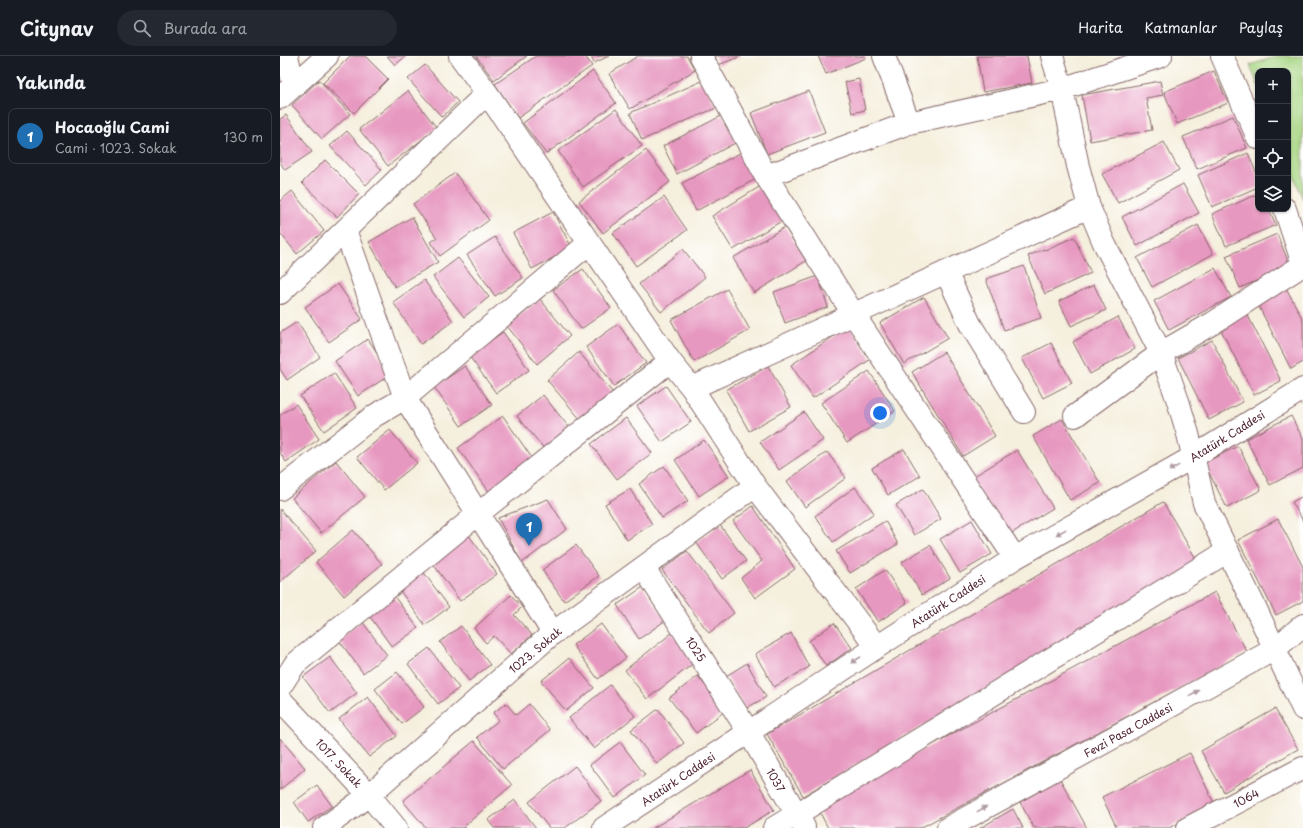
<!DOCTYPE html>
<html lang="tr">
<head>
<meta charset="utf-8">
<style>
  :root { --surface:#171b24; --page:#242831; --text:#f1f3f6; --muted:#9ea1a6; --line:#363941; --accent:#1f6fb2 }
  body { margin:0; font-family:"Playpen Sans",sans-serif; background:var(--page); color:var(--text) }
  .controls { position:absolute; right:12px; top:12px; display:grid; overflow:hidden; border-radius:8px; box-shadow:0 1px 3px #0004 }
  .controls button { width:36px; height:36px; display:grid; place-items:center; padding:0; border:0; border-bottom:1px solid var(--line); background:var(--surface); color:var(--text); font:20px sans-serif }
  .you { position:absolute; left:600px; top:357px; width:14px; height:14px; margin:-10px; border:3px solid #fff; border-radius:50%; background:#1a73e8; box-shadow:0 0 0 6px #1a73e833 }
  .badge { display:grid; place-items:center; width:26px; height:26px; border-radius:50%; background:var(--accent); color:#fff; font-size:13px; font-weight:700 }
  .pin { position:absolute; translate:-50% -33px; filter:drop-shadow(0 1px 2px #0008) }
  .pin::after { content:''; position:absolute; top:21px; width:14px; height:12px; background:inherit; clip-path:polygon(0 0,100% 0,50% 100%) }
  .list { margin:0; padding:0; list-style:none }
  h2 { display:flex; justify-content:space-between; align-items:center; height:52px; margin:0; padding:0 16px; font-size:17px }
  h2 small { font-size:13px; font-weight:400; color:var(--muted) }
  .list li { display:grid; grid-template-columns:26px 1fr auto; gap:12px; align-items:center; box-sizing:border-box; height:56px; margin:0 8px 8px; padding:0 8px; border:1px solid var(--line); border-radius:8px }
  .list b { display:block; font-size:15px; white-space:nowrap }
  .list p { margin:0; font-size:13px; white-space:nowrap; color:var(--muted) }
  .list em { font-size:13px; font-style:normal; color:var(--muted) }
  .icon { flex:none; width:22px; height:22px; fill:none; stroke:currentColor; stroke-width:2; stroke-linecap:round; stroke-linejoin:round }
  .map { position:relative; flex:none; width:1023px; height:772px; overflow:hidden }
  header { display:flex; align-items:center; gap:24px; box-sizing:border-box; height:56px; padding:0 20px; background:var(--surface); border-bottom:1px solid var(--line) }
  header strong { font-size:19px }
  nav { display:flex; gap:22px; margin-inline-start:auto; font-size:14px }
  .search { width:280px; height:36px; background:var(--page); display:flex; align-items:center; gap:10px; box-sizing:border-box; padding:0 14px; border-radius:22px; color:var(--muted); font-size:15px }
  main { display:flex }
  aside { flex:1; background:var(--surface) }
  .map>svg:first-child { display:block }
  .green { fill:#a7d683; stroke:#787a57 }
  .building { fill:#e798c0 }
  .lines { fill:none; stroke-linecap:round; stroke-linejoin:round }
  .minor-casing { stroke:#866869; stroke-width:24 }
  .minor { stroke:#fff; stroke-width:22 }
  .oneway { fill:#ae9aa0 }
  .labels { text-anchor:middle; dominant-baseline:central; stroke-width:3.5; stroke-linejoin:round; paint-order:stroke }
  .street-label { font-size:11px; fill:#4a1f2b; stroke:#fff }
</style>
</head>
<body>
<header>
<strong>Citynav</strong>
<div class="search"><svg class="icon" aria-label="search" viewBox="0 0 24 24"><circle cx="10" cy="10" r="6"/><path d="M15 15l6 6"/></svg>Burada ara</div>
<nav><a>Harita</a><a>Katmanlar</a><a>Paylaş</a></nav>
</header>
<main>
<aside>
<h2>Yakında<small></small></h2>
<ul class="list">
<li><span class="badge">1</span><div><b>Hocaoğlu Cami</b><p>Cami · 1023. Sokak</p></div><em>130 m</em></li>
</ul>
</aside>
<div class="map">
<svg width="1023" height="772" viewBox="0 0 1023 772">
  <rect width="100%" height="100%" fill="#fff"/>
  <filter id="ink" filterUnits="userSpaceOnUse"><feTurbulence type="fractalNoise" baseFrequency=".025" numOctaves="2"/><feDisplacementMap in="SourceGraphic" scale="8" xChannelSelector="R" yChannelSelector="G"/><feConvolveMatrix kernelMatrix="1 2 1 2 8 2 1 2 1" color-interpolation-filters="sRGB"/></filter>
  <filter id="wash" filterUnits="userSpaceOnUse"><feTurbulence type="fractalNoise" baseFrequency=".012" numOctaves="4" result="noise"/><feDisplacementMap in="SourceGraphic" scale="16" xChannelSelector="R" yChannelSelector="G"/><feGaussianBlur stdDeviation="0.9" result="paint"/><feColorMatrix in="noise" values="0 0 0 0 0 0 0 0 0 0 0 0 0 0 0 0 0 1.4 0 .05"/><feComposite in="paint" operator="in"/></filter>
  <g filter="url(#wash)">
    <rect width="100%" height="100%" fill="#f5efdd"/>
    <path class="green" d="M998,0H1023V143L1008,105V15H978V30L970,9Z"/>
    <g id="blocks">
      <path class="building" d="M70,0H85L108,23L74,57L43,27Z
        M107,0H126L115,9Z
        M196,0H247L214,24Z
        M256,0H305L312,10L238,62L215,28Z
        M311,0H329L314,7Z
        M358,0H407L415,14L350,53L329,18Z
        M435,0H462L438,9Z
        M538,0H585L586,2L546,18Z
        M697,0H747L752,27L703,36Z
        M145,9L178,46L162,61L128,23Z
        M313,15L336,47L266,98L243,67Z
        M934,15L948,47L897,68L884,36Z
        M579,23L585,54L572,57L565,26Z
        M39,24L70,58L42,83L12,49Z
        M424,24L436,52L362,84L350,57Z
        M880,25L883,39L866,42L872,74L810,85L802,39Z
        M128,35L157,72L108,110L79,73Z
        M529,35L545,76L487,98L471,57Z
        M336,53L362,90L303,131L278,95Z
        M6,59L32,96L5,114L0,106V63Z
        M443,59L457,86L397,118L383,90Z
        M953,60L967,92L917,113L903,81Z
        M67,75L102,114L86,129L50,90Z
        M884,86L899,114L838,147L822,118Z
        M366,94L390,126L323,177L299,145Z
        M462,96L476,123L416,155L402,127Z
        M968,97L978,121V131L932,151L918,119Z
        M45,104L79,138L57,161L22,127Z
        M175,117L209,164L160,200L151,186L157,182L133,148Z
        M484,128L505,163L453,194L432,160Z
        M903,128L919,157L857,190L842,161Z
        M12,135L44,175L17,198L0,177V145Z
        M978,138V153H989L996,169L946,190L932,158Z
        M384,141L407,174L356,210L333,177Z
        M273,156L292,192L252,213L233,177Z
        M132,161L158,206L115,231L89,186Z
        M918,169L933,198L872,231L857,202Z
        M505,171L526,205L474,237L453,202Z
        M997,178L1010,210L960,232L946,200Z
        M215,181L243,222L215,240L187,199Z
        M794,181L811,217L765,238L748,200L764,193L765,194Z
        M403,193L425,221L381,256L359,228Z
        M178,202L209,241L184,261L153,221Z
        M744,210L761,262L724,274L706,223Z
        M935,212L951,241L889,274L874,245Z
        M303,213L331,252L301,273L273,234Z
        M538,220L548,251L505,267L494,236Z
        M144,224L173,265L141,288L113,246Z
        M58,228L82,263L49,286L25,251Z
        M814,229L826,254L791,270L779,245Z
        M1005,230L1023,264V306L1011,313L976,245Z
        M447,233L470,274L414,306L391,264Z
        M644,241L668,282L624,308L600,267Z
        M260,243L290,280L257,308L227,270Z
        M965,254L1001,325L974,339L938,268Z
        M838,261L855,293L810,318L793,286Z
        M17,266L40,301L7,324L0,313V277Z
        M338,268L366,307L334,330L306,291Z
        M569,270L591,303L533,342L511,309Z
        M223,276L249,314L216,337L189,300Z
        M88,283L111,318L78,340L55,305Z
        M932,284L963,346L929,364L898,302Z
        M771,287L792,327L763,342L742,302Z
        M299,296L333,337L301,364L267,324Z
        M664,296L715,380L683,400L632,316Z
        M185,310L212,349L181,370L154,331Z
        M488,310L511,351L469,375L446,334Z
        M589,315L615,355L567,387L541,347Z
        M54,317L77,352L44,375L20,340Z
        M386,330L411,366L382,386L357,350Z
        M263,339L292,375L267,396L237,360Z
        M16,348L39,383L6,406L0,397V359Z
        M524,356L543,384L499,414L480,386Z
        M223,360L254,405L210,437L178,392Z
        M1011,360L1023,383V412L990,429L966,383Z
        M346,362L372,397L337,423L311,388Z
        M782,363L820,427L790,444L753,380Z
        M110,374L137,407L104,434L77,401Z
        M424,384L449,420L419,440L395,404Z
        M958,390L981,434L947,452L924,407Z
        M624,393L640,420L608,439L592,412Z
        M737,394L773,452L727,480L691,422Z
        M547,396L566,422L525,451L507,425Z
        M56,405L85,441L41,477L12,442Z
        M384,410L408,445L382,462L359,428Z
        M575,431L594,457L553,486L535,460Z
        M350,433L372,468L347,484L325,448Z
        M643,433L661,463L634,479L616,449Z
        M1023,440V465L1012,446Z
        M268,443L287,473L242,507L218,462Z
        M883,446L919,508L523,740L487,678Z
        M473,450L515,513L475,542L461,522L482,505L453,465Z
        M0,453L36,495L0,526Z
        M998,463L1023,511V545L996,559L958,484Z
        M692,464L712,498L680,517L660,483Z
        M605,465L618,488L570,517L556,495Z
        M440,469L466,505L442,523L416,486Z
        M73,474L102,508L64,540L36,506Z
        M188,478L217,518L180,545L151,505Z
        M296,489L319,520L284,545L262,514Z
        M650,489L670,522L642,539L622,506Z
        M407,495L454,557L429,577L382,514Z
        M142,514L169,551L145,569L118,532Z
        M605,514L627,547L598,566L576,533Z
        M363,531L386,564L359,583L337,549Z
        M935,536L967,596L640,772H548L537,751Z
        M113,539L138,572L112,591L88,558Z
        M231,539L242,551L234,559L252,579L231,598L214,580L206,587L194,572Z
        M82,565L107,599L83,617L58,583Z
        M554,567L572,592L546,610L529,585Z
        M321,568L346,602L318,623L293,589Z
        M181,570L210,609L189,625L160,586Z
        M392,577L414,607L367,643L345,614Z
        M511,577L529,611L494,631L475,598Z
        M149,592L179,632L158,648L128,608Z
        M50,601L77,637L50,657L23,621Z
        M289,602L314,632L286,655L261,625Z
        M467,607L486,641L465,653L446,620Z
        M117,616L144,651L122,668L95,633Z
        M418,620L445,655L416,677L389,642Z
        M330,629L355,660L314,693L289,662Z
        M88,641L117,680L89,701L59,663Z
        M226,647L236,659L249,648L270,674L223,713L197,681L219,664L213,657Z
        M378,653L404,687L377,708L351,674Z
        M995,653L1018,693L944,736L921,695Z
        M0,682L25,712L0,734Z
        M194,685L232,729L183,771L185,772H146L123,745Z
        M340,686L365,719L335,742L310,709Z
        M910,697L935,749L889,772H837L822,741Z
        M295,710L321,745L285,772H269L249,746Z
        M470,714L494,754L464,772H373Z
        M780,723L807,772H754L740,746Z
        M37,729L52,750L28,766L14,746Z
        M235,744L256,772H214L208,764Z
        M733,753L743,772H700Z"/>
    </g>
  </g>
  <g filter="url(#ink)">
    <use href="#blocks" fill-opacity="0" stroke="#866869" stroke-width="1"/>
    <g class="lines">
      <g class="minor-casing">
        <path id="minor" d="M7,0L14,30
          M180,0L207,37L390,305L412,332L475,430L597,591
          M421,0L486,120L574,259L735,502
          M604,0L629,67
          M772,0L782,33L798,110L809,151L824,187L881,297L898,345L908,378L924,447L975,551L1023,653
          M942,0L978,82
          M0,42L47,0
          M486,120L629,67L782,33L881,0
          M1005,153L1023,208
          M65,174L125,342L273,577
          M666,216L690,268L744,356
          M0,237L207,37
          M412,332L809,151
          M795,360L881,297L933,267L1023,209
          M0,433L94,360L125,342L309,187
          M364,512L468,675L524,771
          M0,631L15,608L198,458L390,305
          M0,643L89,739L116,772
          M44,772L89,739L273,577L475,430
          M324,772L597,591L735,502L913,401L1023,333
          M494,772L948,495
          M668,772L995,593L1023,569
          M908,772L1023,712"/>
      </g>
      <use href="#minor" class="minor"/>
    </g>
    <defs><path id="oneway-solid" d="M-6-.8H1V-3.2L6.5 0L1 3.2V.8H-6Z"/></defs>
    <g class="oneway">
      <use href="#oneway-solid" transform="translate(894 412) rotate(151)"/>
      <use href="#oneway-solid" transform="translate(781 476) rotate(151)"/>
      <use href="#oneway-solid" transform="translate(576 604) rotate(147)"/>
      <use href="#oneway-solid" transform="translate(914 637) rotate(-29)"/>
      <use href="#oneway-solid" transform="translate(702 753) rotate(-29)"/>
    </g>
  </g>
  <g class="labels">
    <g class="street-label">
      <text transform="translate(947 380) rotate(-32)">Atatürk Caddesi</text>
      <text transform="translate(668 545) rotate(-33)">Atatürk Caddesi</text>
      <text transform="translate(416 593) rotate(57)">1025</text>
      <text transform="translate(255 594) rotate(-40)">1023. Sokak</text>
      <text transform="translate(848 674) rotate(-29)">Fevzi Pasa Caddesi</text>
      <text transform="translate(59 707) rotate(47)">1017. Sokak</text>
      <text transform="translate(398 723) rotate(-34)">Atatürk Caddesi</text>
      <text transform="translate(496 724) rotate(60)">1037</text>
      <text transform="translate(966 742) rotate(-28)">1064</text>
    </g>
  </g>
</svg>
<div class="controls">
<button>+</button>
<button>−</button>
<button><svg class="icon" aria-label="locate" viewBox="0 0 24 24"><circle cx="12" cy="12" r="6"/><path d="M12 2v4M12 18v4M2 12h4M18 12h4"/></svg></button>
<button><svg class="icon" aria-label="layers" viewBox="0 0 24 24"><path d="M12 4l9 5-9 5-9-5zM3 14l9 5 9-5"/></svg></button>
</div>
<div class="you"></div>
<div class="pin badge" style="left:249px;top:490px">1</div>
</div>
</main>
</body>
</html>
